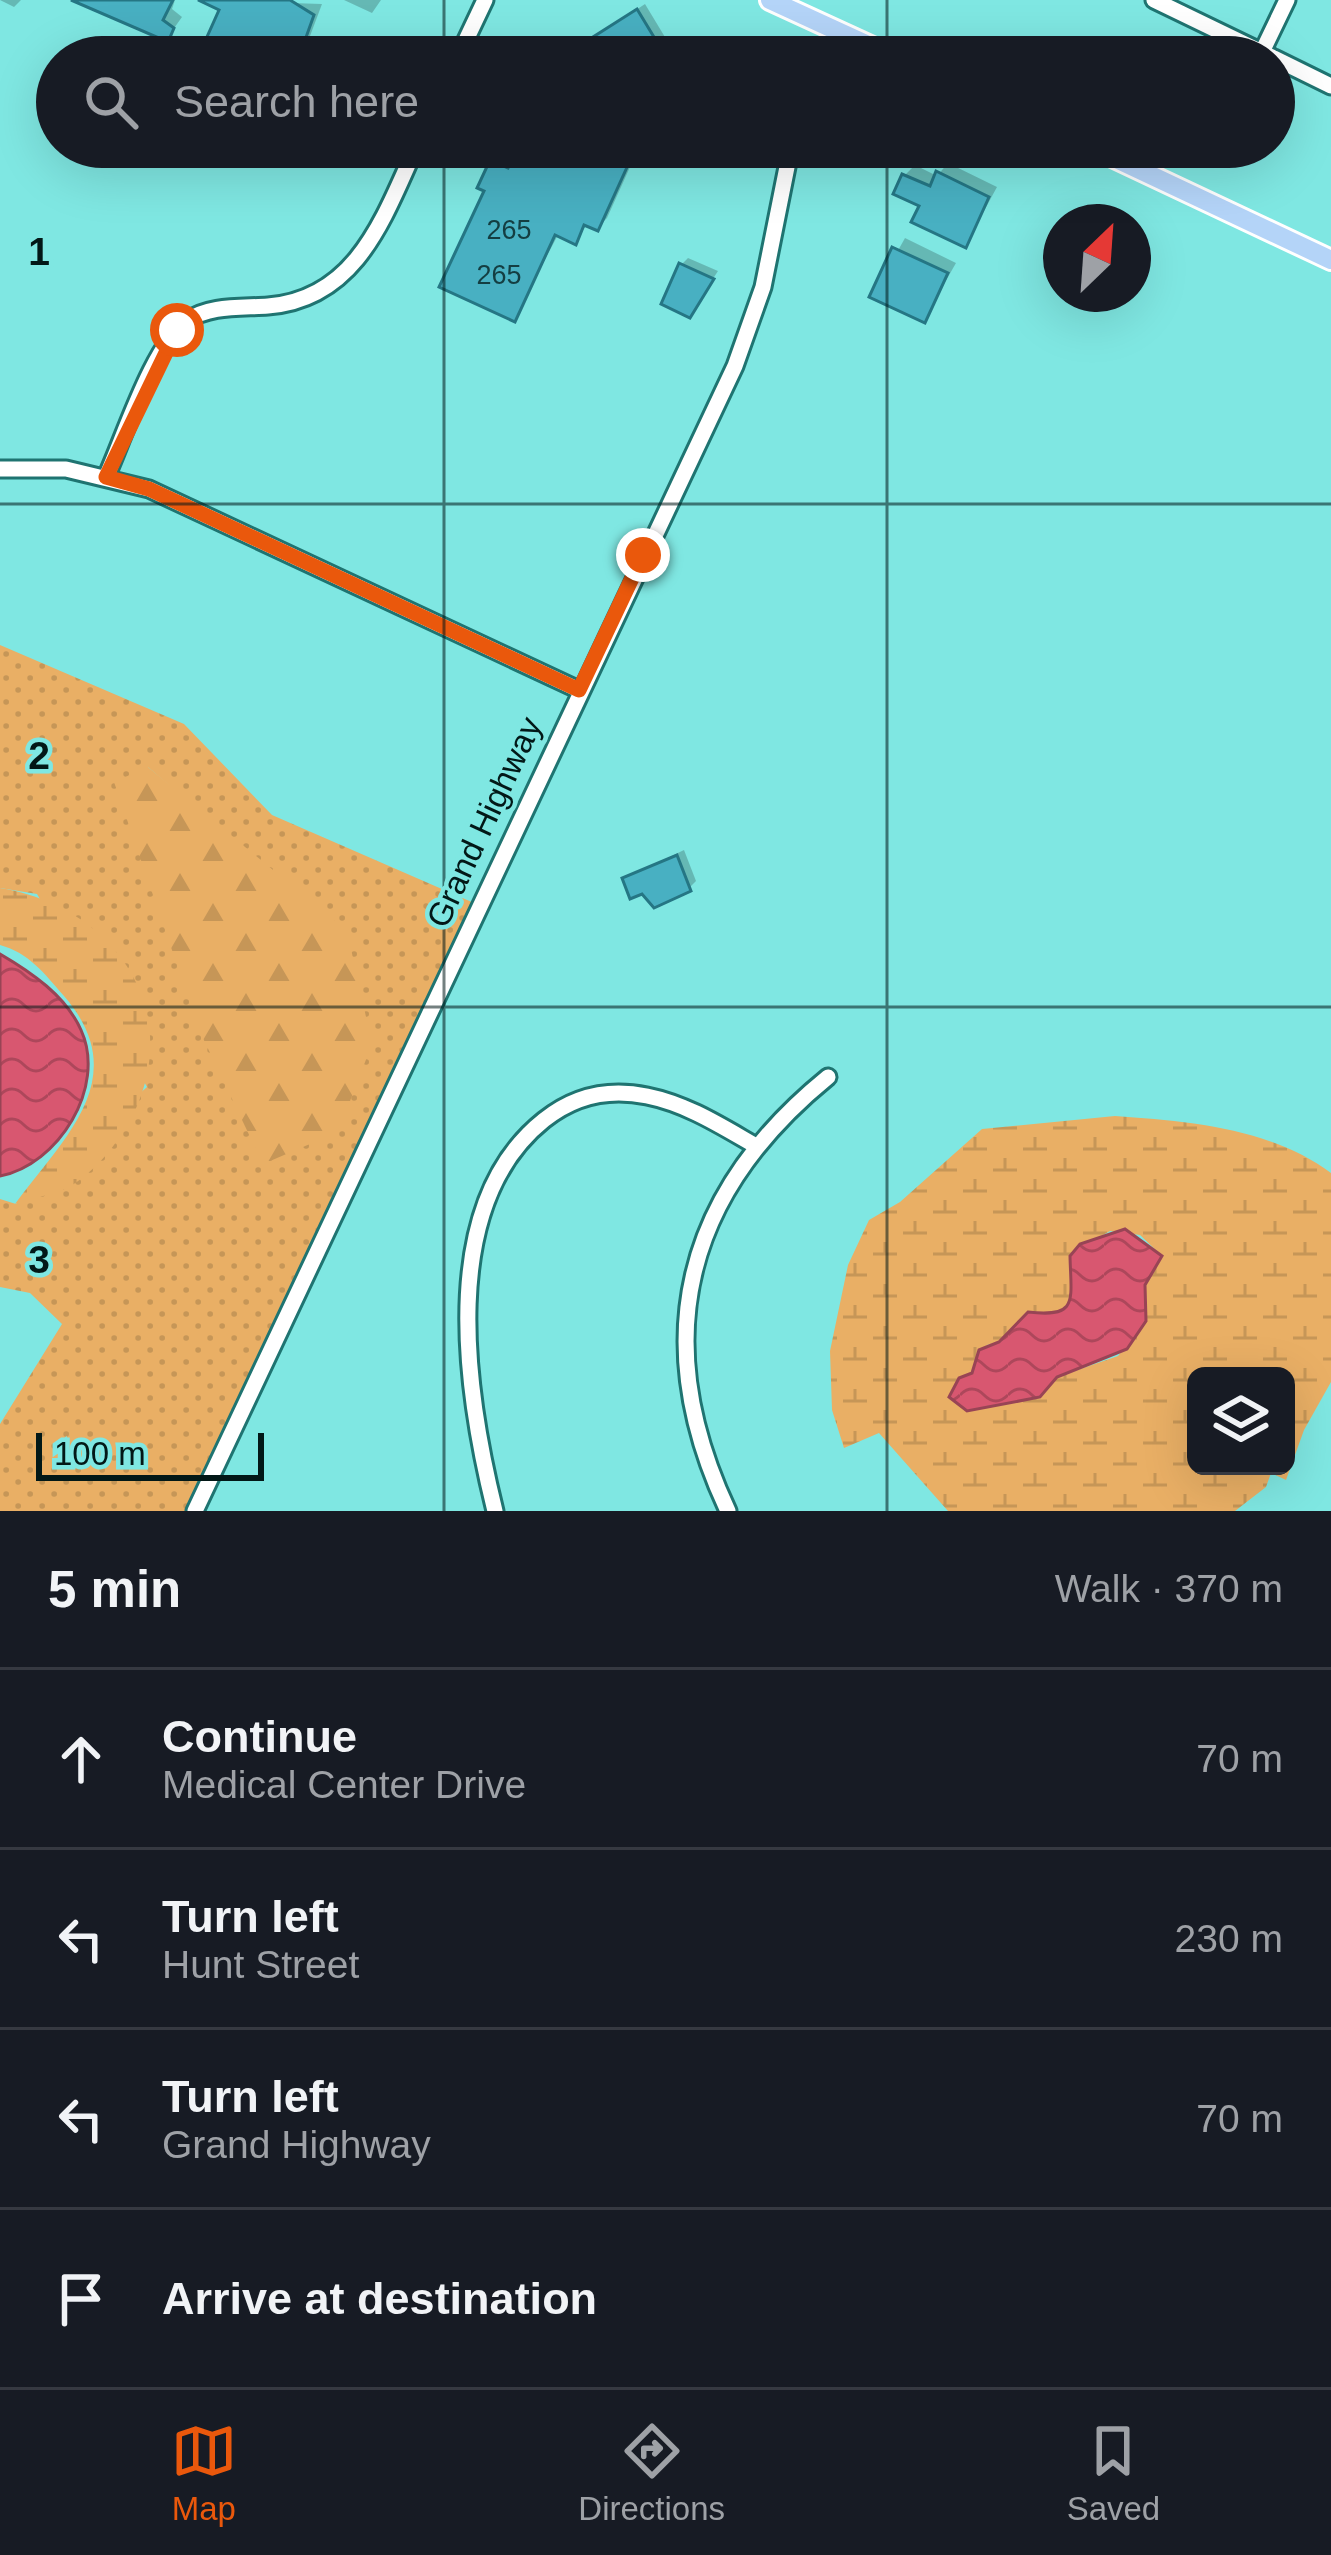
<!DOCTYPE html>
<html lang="en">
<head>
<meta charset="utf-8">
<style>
  :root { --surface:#171b24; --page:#242831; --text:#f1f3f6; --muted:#9ea1a6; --line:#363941; --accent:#ea580c }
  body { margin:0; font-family:Arial,sans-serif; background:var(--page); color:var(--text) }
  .controls { position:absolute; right:36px; bottom:36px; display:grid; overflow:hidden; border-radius:18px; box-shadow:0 12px 48px #0002 }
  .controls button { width:108px; height:108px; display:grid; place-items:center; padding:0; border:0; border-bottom:3px solid var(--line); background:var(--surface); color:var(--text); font:60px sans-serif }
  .compass { position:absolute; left:1043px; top:204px; width:108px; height:108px; border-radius:50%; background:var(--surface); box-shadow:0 12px 48px #0002; rotate:25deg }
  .scale { position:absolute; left:36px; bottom:30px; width:228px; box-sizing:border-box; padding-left:12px; border:6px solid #021817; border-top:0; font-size:33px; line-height:42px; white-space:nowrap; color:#021817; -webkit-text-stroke:9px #7fe7e2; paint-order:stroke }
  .stop { position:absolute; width:36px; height:36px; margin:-27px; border:9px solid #ea580c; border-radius:50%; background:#fff }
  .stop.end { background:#ea580c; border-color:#fff; box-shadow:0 3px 12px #0008 }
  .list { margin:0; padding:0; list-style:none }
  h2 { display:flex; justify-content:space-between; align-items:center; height:156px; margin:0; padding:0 48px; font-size:51px }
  h2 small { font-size:39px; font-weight:400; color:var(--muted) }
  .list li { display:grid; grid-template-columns:78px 1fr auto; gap:36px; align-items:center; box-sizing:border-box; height:180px; padding:0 48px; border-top:3px solid var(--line) }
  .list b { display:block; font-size:45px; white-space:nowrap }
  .list p { margin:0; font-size:39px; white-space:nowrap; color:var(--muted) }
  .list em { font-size:39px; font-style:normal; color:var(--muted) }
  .icon { flex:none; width:66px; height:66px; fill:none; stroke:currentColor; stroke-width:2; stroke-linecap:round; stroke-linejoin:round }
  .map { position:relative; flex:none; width:1331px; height:1511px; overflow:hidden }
  .search { position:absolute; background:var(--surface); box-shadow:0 12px 48px #0002; left:36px; right:36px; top:36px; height:132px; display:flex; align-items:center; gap:30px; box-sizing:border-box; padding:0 42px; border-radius:66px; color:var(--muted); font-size:45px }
  .sheet { height:876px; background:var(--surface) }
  nav { display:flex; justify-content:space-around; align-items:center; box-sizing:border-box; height:168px; border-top:3px solid var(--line); background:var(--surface); font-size:33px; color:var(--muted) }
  nav a { display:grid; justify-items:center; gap:6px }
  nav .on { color:var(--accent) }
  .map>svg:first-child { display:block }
  .grass { fill:url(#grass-dots); fill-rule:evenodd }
  .forest { fill:url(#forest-firs) }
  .wetland { fill:url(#wetland-marsh); fill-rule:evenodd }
  .water { fill:url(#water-waves); stroke:#984455; stroke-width:3 }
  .shadow { fill:#0003 }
  .building { fill:#48b0c2; stroke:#257684; stroke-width:3 }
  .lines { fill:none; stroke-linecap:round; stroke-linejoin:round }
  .minor-casing { stroke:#1f7471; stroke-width:21 }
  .major-casing { stroke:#fff; stroke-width:24 }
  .minor { stroke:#fff; stroke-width:15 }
  .major { stroke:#b4d4f8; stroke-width:18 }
  .route { stroke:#ea580c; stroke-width:15 }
  .grid { fill:none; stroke:#021817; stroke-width:3; stroke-opacity:0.55 }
  .labels { text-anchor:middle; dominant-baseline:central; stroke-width:9; stroke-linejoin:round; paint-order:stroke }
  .number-label { font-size:27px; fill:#143e42 }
  .street-label { font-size:33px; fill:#021817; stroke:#7fe7e2 }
  .grid-label { font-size:39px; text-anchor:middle; font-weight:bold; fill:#021817; stroke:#7fe7e2; stroke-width:9; stroke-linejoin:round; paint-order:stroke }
</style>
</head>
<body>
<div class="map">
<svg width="1331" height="1511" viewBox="0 0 1331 1511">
  <defs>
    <pattern id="grass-dots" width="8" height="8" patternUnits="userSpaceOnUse" patternTransform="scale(3)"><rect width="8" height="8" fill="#e9af65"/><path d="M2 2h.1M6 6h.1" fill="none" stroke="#c69657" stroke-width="1.8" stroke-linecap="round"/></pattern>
    <pattern id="forest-firs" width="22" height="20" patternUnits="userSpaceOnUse" patternTransform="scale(3)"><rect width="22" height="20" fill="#e9af65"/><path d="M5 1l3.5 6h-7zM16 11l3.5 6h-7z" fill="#c69657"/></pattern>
    <pattern id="wetland-marsh" width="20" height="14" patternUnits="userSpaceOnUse" patternTransform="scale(3)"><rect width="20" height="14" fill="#e9af65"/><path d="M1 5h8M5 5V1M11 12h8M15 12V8" fill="none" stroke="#c69657"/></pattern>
    <pattern id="water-waves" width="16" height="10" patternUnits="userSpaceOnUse" patternTransform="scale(3)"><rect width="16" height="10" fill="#d85770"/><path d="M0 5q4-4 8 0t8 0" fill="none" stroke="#ad475b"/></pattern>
  </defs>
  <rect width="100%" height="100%" fill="#7fe7e2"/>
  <path class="grass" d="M0,645L184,724L272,815L474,903L185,1511H0V1424L62,1324L30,1293L0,1287V1199L16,1204L147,1087L37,894L0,888ZM148,767L216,826L264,1164Z"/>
  <path class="forest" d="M148,767L347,931L372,1044L338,1132L263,1164L201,1034L114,782Z"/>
  <path class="wetland" d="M0,888C114,906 187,1011 131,1119C117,1144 95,1172 69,1187C53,1195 32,1198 15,1204C63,1138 135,1078 64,996C44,973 29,953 0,945Z
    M1115,1116C1188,1121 1271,1128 1331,1173V1382L1304,1430L1286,1480L1271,1473L1266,1487L1235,1511H948L879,1433L844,1448L832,1410L830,1351L848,1265L869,1220L900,1202L982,1129ZM1110,1231L1140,1235L1162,1256L1145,1285L1146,1321L1118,1356L1057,1377L1040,1397L1018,1399L959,1378L972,1373L987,1345L999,1342L1028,1313C1041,1317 1042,1316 1055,1312C1080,1305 1066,1293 1072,1274C1079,1253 1093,1240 1110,1231ZM1196,1376H1286V1466H1196Z"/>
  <path class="water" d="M0,954C31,972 66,996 81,1030C107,1087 58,1165 0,1176Z
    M1125,1229L1162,1256L1145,1285L1146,1321L1127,1349L1057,1377L1040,1397L967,1411L949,1397L959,1378L972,1373L979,1350L999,1342L1028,1312C1079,1318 1071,1301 1070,1256L1080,1244Z"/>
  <path class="shadow" d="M0,0H21L14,7Z
    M88,0H175L172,9L182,17L167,38Z
    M205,0L322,4L304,52L316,57H201L223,9Z
    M344,0H381L372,13Z
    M645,4L677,57H610L604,31Z
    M521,147H639L607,218L597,228L588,223L575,241L559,233L514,318L488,189L492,161L502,151L516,158Z
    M948,163L997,187L966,244L923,205L905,175L915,165L937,176Z
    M905,238L956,263L924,319L873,295Z
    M688,258L718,271L690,314L681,265Z
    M684,850L696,881L689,888L626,878Z"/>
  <path class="building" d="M71,0H173L163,20L174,28L168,42Z
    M198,0H290L314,15L299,57H198L219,10Z
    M637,9L666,57H606L593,37Z
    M518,147H617L633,154L598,231L584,225L576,245L555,235L515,322L439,287L484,191L477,188L490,160L508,168Z
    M936,171L989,197L966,248L911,222L919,206L893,194L902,174L930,186Z
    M892,247L948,273L925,323L869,297Z
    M679,263L714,279L690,318L661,304Z
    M677,855L691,891L654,908L642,894L630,899L622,878Z"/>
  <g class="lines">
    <g class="minor-casing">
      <path id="minor" d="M1154,0L1272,57
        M1262,52L1287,0
        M458,57L485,0
        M824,57L835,31
        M1274,58L1331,86
        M0,469H66L149,489L579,690
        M106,477C124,438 153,345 187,321C209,305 241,308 268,306C357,299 384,217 416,147
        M195,1511L735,366L763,287L791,147
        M495,1511C466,1394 436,1206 544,1120C574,1096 609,1088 647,1096C687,1104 721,1126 756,1146
        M728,1511C648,1341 683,1195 828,1077"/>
    </g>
    <g class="major-casing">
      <path id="major" d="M770,0L894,57
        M1091,147L1331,260"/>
    </g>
    <use href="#minor" class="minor"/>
    <use href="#major" class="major"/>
  </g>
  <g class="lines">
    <path class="route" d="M177,330L106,477L149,489L579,690L643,555"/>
  </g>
  <path class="grid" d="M444,0V57M887,0V57M444,147V1511M887,147V1511M0,504H1331M0,1007H1331"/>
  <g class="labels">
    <g class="number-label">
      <text x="509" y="230">265</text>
      <text x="499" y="275">265</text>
    </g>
    <g class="street-label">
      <text transform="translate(484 822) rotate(-65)">Grand Highway</text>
    </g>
  </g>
  <g class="grid-label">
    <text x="39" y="265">1</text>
    <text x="39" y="769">2</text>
    <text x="39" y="1273">3</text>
  </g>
</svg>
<div class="controls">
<button><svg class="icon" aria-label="layers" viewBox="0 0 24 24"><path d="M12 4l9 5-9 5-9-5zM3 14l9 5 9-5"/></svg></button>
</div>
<svg class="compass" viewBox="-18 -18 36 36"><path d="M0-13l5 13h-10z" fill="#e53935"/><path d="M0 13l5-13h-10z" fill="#9ea1a6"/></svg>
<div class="scale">100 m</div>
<div class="stop" style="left:177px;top:330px"></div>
<div class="stop end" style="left:643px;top:555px"></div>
<div class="search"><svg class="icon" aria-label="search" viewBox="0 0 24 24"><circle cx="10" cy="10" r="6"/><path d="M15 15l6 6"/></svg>Search here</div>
</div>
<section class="sheet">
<h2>5 min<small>Walk · 370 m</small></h2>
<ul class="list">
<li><svg class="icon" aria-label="ahead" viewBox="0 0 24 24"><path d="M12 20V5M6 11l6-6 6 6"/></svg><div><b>Continue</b><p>Medical Center Drive</p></div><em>70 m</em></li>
<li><svg class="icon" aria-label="left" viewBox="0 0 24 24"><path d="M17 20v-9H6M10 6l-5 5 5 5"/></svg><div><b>Turn left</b><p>Hunt Street</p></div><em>230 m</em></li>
<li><svg class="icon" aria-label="left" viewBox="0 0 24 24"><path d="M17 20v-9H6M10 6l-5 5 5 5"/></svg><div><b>Turn left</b><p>Grand Highway</p></div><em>70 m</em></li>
<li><svg class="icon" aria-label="arrive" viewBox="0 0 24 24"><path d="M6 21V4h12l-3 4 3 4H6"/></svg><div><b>Arrive at destination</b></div></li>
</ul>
</section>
<nav>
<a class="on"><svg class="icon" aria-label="map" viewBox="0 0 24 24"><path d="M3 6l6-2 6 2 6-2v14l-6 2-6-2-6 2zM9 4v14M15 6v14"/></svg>Map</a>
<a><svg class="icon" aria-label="directions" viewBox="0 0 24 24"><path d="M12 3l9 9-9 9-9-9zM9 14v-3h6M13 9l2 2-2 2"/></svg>Directions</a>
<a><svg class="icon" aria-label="saved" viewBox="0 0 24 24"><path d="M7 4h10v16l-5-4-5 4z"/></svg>Saved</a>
</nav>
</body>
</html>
